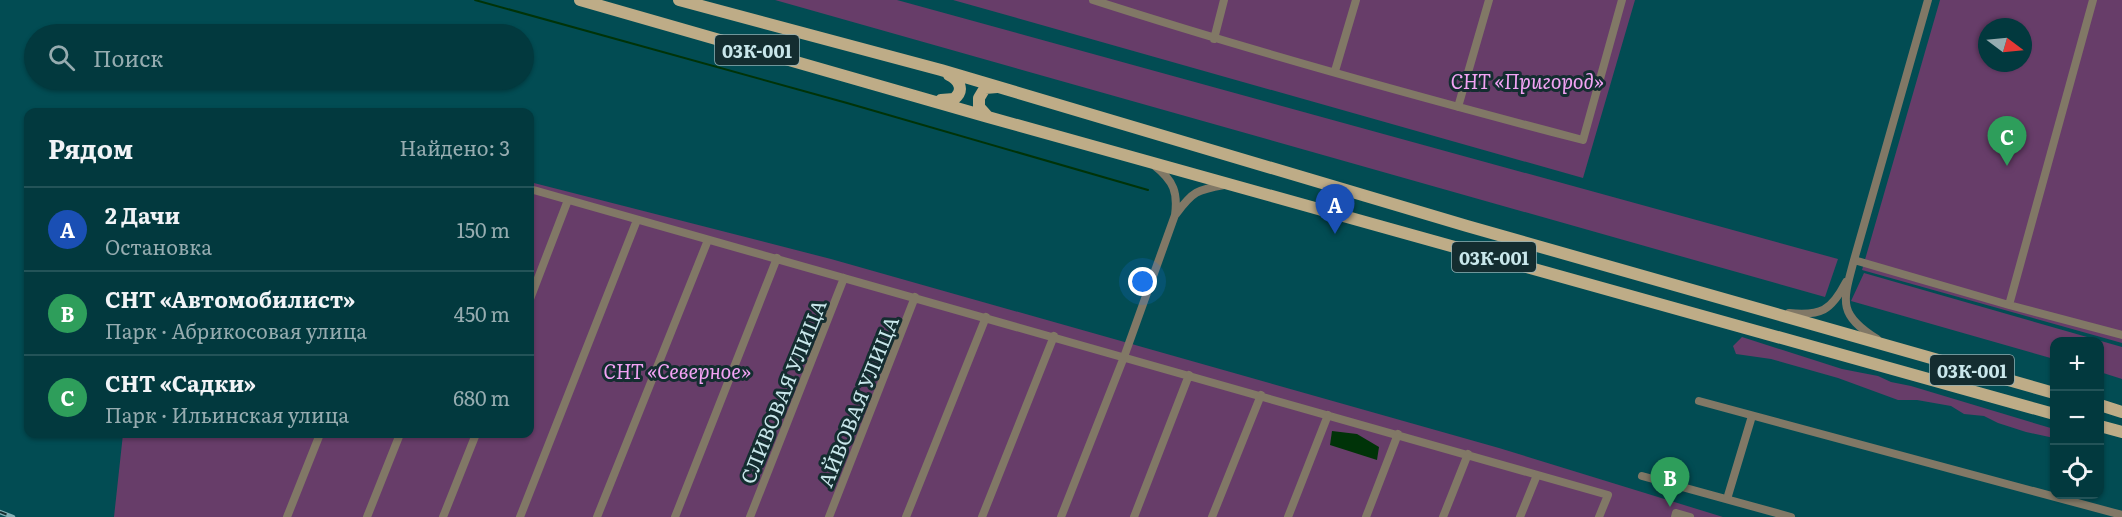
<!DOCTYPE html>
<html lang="ru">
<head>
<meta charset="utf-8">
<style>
  :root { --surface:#02393e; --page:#104449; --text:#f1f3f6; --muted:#96acb0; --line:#235358; --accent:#f59c93 }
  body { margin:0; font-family:Literata,serif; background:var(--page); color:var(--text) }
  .controls { position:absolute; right:18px; bottom:18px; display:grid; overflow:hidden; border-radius:12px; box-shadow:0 2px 4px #0004 }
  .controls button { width:54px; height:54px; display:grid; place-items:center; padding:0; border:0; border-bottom:2px solid var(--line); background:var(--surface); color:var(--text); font:30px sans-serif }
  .compass { position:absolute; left:1978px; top:18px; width:54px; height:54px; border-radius:50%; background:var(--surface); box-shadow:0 2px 4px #0004; rotate:106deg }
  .you { position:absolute; left:1143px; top:282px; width:21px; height:21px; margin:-15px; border:4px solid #fff; border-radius:50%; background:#1a73e8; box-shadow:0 0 0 9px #1a73e833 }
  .badge { display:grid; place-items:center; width:39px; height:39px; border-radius:50%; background:var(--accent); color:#fff; font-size:20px; font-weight:700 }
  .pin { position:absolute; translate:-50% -50px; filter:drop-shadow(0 2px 3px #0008) }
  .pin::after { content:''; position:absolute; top:32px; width:21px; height:18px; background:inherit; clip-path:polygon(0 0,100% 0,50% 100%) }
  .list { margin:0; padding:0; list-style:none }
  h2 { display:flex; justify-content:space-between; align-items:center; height:78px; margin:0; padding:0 24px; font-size:26px }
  h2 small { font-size:20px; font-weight:400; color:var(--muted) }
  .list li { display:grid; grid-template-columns:39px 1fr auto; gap:18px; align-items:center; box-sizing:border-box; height:84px; padding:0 24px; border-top:2px solid var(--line) }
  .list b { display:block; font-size:22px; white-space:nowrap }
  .list p { margin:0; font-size:20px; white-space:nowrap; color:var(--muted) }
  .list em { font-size:20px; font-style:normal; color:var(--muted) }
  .icon { flex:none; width:33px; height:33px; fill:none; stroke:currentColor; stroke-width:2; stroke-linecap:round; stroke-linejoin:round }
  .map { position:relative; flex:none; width:2122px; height:517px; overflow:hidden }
  .search { position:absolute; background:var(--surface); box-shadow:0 2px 4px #0004; left:24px; top:24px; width:510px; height:66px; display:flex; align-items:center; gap:15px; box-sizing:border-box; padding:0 21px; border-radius:33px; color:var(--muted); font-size:22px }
  .panel { position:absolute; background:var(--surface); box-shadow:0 2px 4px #0004; left:24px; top:108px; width:510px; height:330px; border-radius:12px }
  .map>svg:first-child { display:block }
  .green { fill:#673d69; fill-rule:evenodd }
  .water { fill:#003308 }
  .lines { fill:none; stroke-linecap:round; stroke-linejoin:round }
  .stream { stroke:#003308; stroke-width:2 }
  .street { stroke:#817866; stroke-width:8 }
  .primary { stroke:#beac87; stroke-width:12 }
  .rail-casing { stroke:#81afb4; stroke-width:4.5 }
  .rail { stroke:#142d30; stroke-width:2; stroke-dasharray:7; stroke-linecap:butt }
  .labels { text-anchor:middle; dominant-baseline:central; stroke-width:6; stroke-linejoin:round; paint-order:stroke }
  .shield { fill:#142d30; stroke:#93afb3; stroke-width:1.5 }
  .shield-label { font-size:18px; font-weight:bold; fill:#c9e7eb }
  .park-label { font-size:20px; font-style:italic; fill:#f2a3f4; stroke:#142d30 }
  .street-label { font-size:20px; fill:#c9e7eb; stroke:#142d30 }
</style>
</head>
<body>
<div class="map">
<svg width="2122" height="517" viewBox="0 0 2122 517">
  <rect width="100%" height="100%" fill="#024c53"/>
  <path class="green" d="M775,0H897L1838,259L1825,297Z
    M953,0H1635L1583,178Z
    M1940,0H2122V343L1862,270ZM1987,27H2023V63H1987Z
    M530,182L831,259L1499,448L1723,517H114L123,434H530Z
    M1864,273L2122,347V379L2100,372V342H2054V359L1851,301Z
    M1742,337L1842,369L1878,376L1891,382L1911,386L2054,429V438L2026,432L1998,423L1984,416L1964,414L1951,406L1917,400H1898L1838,378L1771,359L1736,354L1733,346Z"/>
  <path class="water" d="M1332,431L1357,434L1379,447L1377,460L1330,445Z"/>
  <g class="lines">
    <path class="stream" d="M475,0L847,103L1148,190"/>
    <path class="street" d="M1093,0C1254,52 1418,97 1583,140L1622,0
      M1214,39L1224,0
      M1335,71L1356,0
      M1458,107L1489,0
      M530,189L1608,495L1599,517
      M1176,214C1193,191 1197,190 1224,185
      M1854,260L2009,305L2122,335
      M530,299L568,200
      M2009,305L2093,0
      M1789,313C1821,316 1831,311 1846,282
      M1877,339C1837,314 1843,301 1854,260L1928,0
      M1699,401L2122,515
      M1642,476L1791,517
      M1727,499L1752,416
      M287,517L320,434
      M367,517L400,434
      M443,517L476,434
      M520,517L637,220
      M597,517L708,240
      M675,517L777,258
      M750,517L844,278
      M829,517L915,297
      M906,517L986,317
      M982,517L1054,336
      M1061,517L1124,357L1175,215C1178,193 1174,181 1155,166
      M1134,517L1189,375
      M1212,517L1261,395
      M1288,517L1328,415
      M1366,517L1398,434
      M1443,517L1468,454
      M1520,517L1537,475
      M1675,517L1676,513L1690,517"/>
    <path class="primary" d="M580,0L988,117L2054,414
      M679,0L941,70L1467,226L2054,393
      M941,100L954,99C965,90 959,80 949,75
      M987,116L979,107V98L985,88L997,87
      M2100,405L2122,412
      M2100,426L2122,432"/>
    <g class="rail-casing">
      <path id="rail" d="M0,512L13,517"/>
    </g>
    <use href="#rail" class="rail"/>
  </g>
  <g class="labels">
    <g class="shield">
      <rect x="715" y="35" width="84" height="30" rx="4.5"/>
      <rect x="1452" y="242" width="84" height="30" rx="4.5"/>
      <rect x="1930" y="355" width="84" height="30" rx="4.5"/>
    </g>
    <g class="shield-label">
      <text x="757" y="50">03К-001</text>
      <text x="1494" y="257">03К-001</text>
      <text x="1972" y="370">03К-001</text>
    </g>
    <g class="park-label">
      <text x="1527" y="80">СНТ «Пригород»</text>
      <text x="677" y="370">СНТ «Северное»</text>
    </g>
    <g class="street-label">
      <text transform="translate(782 391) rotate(-68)">СЛИВОВАЯ УЛИЦА</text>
      <text transform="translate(857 401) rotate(-68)">АЙВОВАЯ УЛИЦА</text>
    </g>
  </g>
</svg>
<div class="controls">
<button>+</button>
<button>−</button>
<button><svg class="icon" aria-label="locate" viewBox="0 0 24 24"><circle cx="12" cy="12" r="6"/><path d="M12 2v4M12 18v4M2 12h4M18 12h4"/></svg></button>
</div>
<svg class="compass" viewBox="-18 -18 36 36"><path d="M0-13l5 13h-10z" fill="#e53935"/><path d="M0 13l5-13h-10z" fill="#96acb0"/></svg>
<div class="you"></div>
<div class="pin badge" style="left:1335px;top:234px;background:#1a4fb4">A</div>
<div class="pin badge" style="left:1670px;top:507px;background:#2e9e5b">B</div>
<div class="pin badge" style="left:2007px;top:166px;background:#2e9e5b">C</div>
<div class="search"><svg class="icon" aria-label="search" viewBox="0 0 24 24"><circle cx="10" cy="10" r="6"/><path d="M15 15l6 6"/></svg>Поиск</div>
<section class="panel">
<h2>Рядом<small>Найдено: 3</small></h2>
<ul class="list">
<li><span class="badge" style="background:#1a4fb4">A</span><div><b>2 Дачи</b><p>Остановка</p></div><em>150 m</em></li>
<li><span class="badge" style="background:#2e9e5b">B</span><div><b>СНТ «Автомобилист»</b><p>Парк · Абрикосовая улица</p></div><em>450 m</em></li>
<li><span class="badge" style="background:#2e9e5b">C</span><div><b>СНТ «Садки»</b><p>Парк · Ильинская улица</p></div><em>680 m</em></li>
</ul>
</section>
</div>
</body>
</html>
